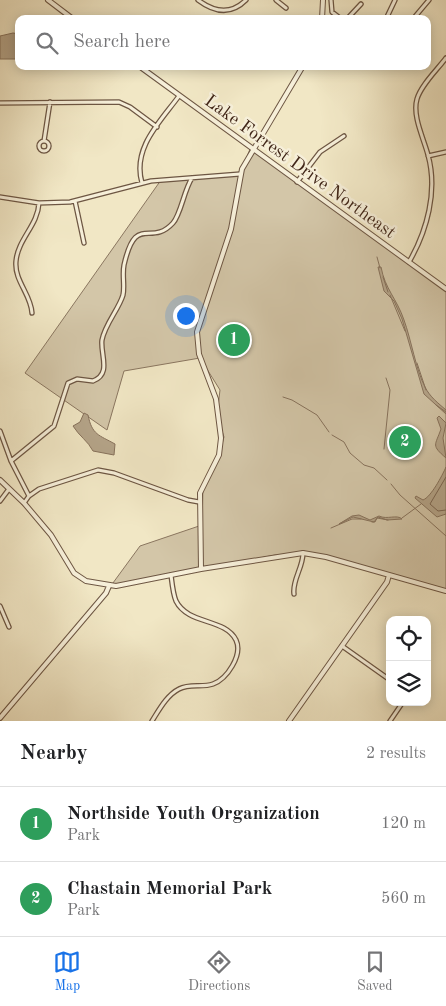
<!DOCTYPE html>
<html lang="en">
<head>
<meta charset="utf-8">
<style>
  :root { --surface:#fff; --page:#f6f6f6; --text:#202124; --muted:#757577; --line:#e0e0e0; --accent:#1a73e8 }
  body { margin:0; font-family:"Old Standard TT",serif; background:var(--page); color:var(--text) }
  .controls { position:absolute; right:15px; bottom:15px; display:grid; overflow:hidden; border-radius:10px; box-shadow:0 2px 12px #0003 }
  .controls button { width:45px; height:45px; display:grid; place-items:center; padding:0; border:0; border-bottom:1px solid var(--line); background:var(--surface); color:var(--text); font:25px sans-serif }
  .you { position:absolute; left:185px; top:315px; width:18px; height:18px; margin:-12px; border:4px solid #fff; border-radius:50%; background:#1a73e8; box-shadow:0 0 0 8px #1a73e833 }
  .badge { display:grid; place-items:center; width:32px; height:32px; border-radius:50%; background:var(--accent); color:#fff; font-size:16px; font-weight:700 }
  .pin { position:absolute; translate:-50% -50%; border:2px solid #fff; box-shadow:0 1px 5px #0006 }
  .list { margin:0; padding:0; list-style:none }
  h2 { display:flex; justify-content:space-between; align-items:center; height:65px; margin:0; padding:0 20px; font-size:21px }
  h2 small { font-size:16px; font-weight:400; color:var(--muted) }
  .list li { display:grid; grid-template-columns:32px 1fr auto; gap:15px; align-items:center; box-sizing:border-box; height:75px; padding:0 20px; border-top:1px solid var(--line) }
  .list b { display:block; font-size:19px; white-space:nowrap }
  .list p { margin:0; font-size:16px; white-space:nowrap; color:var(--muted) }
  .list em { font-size:16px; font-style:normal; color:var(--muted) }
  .icon { flex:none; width:28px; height:28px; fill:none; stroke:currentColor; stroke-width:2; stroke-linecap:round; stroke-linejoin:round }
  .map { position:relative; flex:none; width:446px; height:721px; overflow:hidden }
  .search { position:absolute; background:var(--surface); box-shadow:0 2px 12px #0003; left:15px; right:15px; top:15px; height:55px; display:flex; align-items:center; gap:12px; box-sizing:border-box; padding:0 18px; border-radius:10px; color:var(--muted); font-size:19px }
  .sheet { height:215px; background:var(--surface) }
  nav { display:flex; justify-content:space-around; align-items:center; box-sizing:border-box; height:70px; border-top:1px solid var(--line); background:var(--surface); font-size:14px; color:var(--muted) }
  nav a { display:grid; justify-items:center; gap:2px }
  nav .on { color:var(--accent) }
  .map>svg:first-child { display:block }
  .green { fill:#d3c6a8; stroke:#8a7660 }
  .water { fill:#b5a58a; stroke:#87725c }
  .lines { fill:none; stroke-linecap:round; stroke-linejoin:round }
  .shore { stroke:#7b6651; stroke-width:1 }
  .stream { stroke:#87725c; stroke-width:1 }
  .minor-casing { stroke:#6d5643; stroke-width:5.5 }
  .tertiary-casing { stroke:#6d5643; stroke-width:6 }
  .minor { stroke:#f6efd9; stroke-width:3 }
  .tertiary { stroke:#f6efd9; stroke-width:4 }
  .labels { text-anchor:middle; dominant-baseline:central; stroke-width:5; stroke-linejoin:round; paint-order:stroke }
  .street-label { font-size:18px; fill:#412618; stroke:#f6efd9 }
</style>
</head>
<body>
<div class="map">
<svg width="446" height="721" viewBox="0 0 446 721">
  <rect width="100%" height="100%" fill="#f1e7c5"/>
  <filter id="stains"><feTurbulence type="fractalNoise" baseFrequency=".004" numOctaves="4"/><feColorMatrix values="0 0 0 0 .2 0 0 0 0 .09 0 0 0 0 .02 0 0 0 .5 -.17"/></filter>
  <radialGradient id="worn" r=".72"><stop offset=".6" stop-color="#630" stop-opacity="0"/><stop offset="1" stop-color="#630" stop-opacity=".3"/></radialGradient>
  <path class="green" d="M250,149L446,289V592L324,556L275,555L110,587L140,546L202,525L203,486L218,458L224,437L217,415L220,390L200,358L124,371L107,430L25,373L161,180L240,175Z"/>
  <path class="water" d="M13,33L19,34V59H0V36Z
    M378,267H381C385,289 397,299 404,320C411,339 416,370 425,387C430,397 438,403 446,410V414L424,394L402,319L394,301L384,291Z
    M84,413L88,415C92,435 99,435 115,444L114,455L93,451C88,441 79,436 73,426L80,422Z
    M439,416L446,423L443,438L446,458C431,445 435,446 441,429L437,418Z
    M446,467V514L437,517L415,498L416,496L423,500C431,497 442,476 446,467Z
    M359,515L370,520L379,516C387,520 397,514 402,519L387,520L378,517L374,522L353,517L339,524L352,516Z"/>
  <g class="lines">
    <path class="shore" d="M446,477L430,504L438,511L446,510"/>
    <path class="stream" d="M377,257L380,268
      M383,277L388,292
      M390,295L405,331
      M417,363L426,390
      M283,397L292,400L317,415L329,432
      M436,405L446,412
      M332,435L344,442L350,453L364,465L374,468L387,480
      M384,449L390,390L386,378
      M391,484L400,495L446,536
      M402,518L421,504
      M372,522H375L377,518L388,520
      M331,528L352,519H361"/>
    <g class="minor-casing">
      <path id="minor" d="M198,0C214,12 231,15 246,0
        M276,0L286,8
        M331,0L332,12L341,19
        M347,19L361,4
        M386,19L395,0
        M413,19L429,0
        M0,103L119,102L130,107L157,127
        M39 146a5 5 0 1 1 10 0a5 5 0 1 1-10 0Z
        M44,141L50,102
        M428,156L446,152
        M297,182L320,152L344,136
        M142,183C132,148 160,122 179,96
        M0,197L39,203L70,202L151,181L240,174
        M75,201L84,243
        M409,262C427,231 438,191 428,155C424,139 412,116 417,99C421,85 437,70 446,58
        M32,313C31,294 14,281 16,261C18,239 38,225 39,203
        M0,431L11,461L29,496
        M11,461L54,426L68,383L77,379L93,381C112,374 100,354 102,340C105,324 119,309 123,295C125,286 122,275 124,265C136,212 150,248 173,223C181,214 184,190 192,178
        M0,501L9,489
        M24,503L29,496L39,489L98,470L114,473L188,500L199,502
        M294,594C292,580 303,568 303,553
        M0,606L9,627
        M342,646L390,680
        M152,721C159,710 167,695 179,689C190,683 202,688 213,684C227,679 243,655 236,640C225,618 188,625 176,601C173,594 172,583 171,575
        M390,721L403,702"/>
    </g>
    <g class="tertiary-casing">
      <path id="tertiary" d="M48,0L73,19
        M322,19L323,0
        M139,66L446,289
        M0,480L24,503L51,535L74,573L86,581L116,586L201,569L303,553L326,557L446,591
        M201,569L200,493L219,455L221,438L216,399L199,354L197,332L231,229L242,169L303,66
        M0,718L106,593L109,586
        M289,721L387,582L389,575"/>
    </g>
    <use href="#minor" class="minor"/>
    <use href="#tertiary" class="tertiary"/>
  </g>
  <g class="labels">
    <g class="street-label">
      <text transform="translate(300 167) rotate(36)">Lake Forrest Drive Northeast</text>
    </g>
  </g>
  <rect width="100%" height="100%" filter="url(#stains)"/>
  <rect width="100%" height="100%" fill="url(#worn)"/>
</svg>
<div class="controls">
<button><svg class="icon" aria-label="locate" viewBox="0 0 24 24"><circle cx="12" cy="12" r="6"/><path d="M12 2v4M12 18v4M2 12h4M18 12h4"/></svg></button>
<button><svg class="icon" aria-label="layers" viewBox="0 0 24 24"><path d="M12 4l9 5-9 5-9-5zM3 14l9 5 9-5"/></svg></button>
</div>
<div class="you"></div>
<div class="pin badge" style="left:234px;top:340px;background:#2e9e5b">1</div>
<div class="pin badge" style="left:405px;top:442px;background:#2e9e5b">2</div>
<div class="search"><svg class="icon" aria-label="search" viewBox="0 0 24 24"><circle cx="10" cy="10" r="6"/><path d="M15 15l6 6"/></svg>Search here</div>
</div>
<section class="sheet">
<h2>Nearby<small>2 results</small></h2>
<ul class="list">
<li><span class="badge" style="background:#2e9e5b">1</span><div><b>Northside Youth Organization</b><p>Park</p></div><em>120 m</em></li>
<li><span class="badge" style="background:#2e9e5b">2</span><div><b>Chastain Memorial Park</b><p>Park</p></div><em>560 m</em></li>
</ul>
</section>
<nav>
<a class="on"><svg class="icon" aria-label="map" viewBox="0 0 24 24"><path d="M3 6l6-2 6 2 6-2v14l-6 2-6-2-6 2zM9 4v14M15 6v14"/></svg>Map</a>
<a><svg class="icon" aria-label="directions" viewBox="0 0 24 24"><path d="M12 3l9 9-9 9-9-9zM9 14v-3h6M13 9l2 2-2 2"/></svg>Directions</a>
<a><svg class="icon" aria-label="saved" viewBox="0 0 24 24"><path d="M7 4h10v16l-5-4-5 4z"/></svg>Saved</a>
</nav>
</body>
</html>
